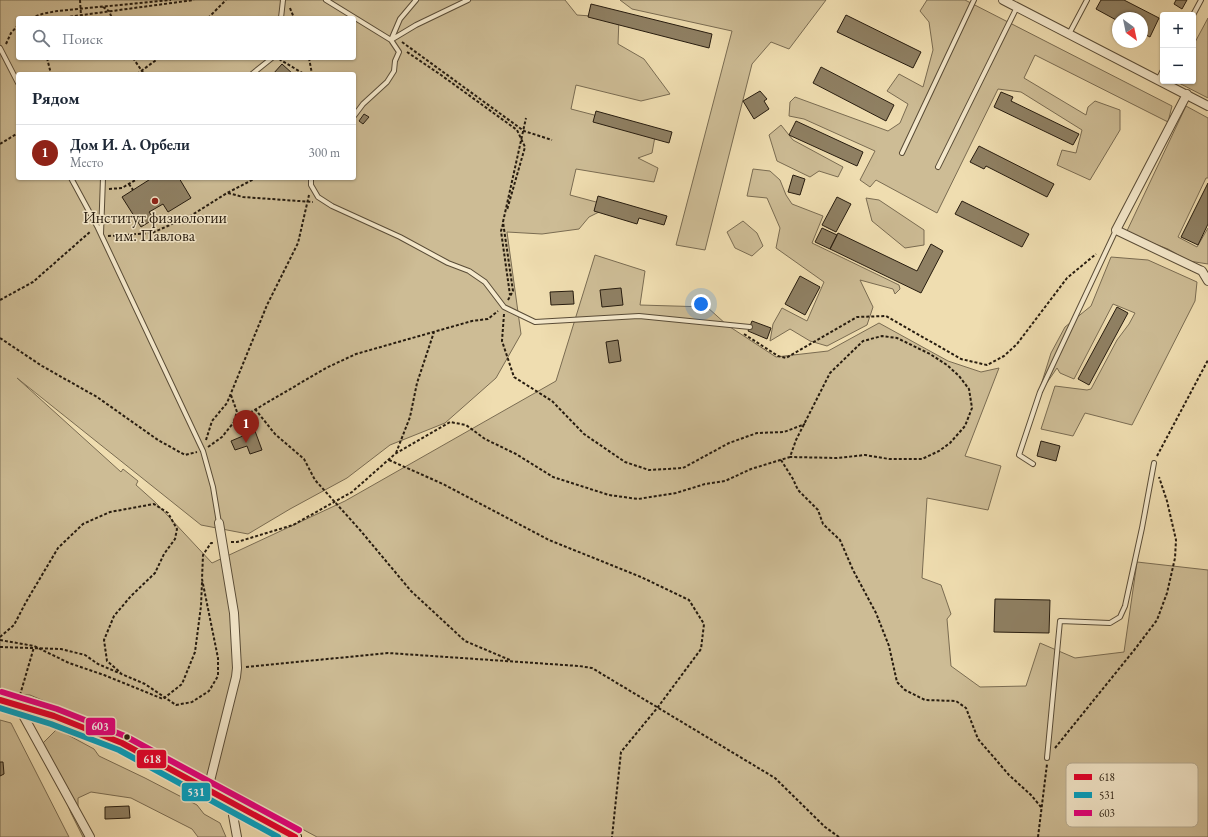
<!DOCTYPE html>
<html lang="ru">
<head>
<meta charset="utf-8">
<style>
  :root { --surface:#fff; --page:#f6f6f7; --text:#1f2937; --muted:#747a83; --line:#e0e1e3; --accent:#8f2418 }
  body { margin:0; font-family:"EB Garamond",serif; background:var(--page); color:var(--text) }
  .controls { position:absolute; right:12px; top:12px; display:grid; overflow:hidden; border-radius:4px; box-shadow:0 1px 3px #0004 }
  .controls button { width:36px; height:36px; display:grid; place-items:center; padding:0; border:0; border-bottom:1px solid var(--line); background:var(--surface); color:var(--text); font:20px sans-serif }
  .compass { position:absolute; left:1112px; top:12px; width:36px; height:36px; border-radius:50%; background:var(--surface); box-shadow:0 1px 3px #0004; rotate:147deg }
  .you { position:absolute; left:701px; top:304px; width:14px; height:14px; margin:-10px; border:3px solid #fff; border-radius:50%; background:#1a73e8; box-shadow:0 0 0 6px #1a73e833 }
  .badge { display:grid; place-items:center; width:26px; height:26px; border-radius:50%; background:var(--accent); color:#fff; font-size:13px; font-weight:700 }
  .pin { position:absolute; translate:-50% -33px; filter:drop-shadow(0 1px 2px #0008) }
  .pin::after { content:''; position:absolute; top:21px; width:14px; height:12px; background:inherit; clip-path:polygon(0 0,100% 0,50% 100%) }
  .list { margin:0; padding:0; list-style:none }
  h2 { display:flex; justify-content:space-between; align-items:center; height:52px; margin:0; padding:0 16px; font-size:17px }
  h2 small { font-size:13px; font-weight:400; color:var(--muted) }
  .list li { display:grid; grid-template-columns:26px 1fr auto; gap:12px; align-items:center; box-sizing:border-box; height:56px; padding:0 16px; border-top:1px solid var(--line) }
  .list b { display:block; font-size:15px; white-space:nowrap }
  .list p { margin:0; font-size:13px; white-space:nowrap; color:var(--muted) }
  .list em { font-size:13px; font-style:normal; color:var(--muted) }
  .icon { flex:none; width:22px; height:22px; fill:none; stroke:currentColor; stroke-width:2; stroke-linecap:round; stroke-linejoin:round }
  .map { position:relative; flex:none; width:1208px; height:837px; overflow:hidden }
  .search { position:absolute; background:var(--surface); box-shadow:0 1px 3px #0004; left:16px; top:16px; width:340px; height:44px; display:flex; align-items:center; gap:10px; box-sizing:border-box; padding:0 14px; border-radius:4px; color:var(--muted); font-size:15px }
  .panel { position:absolute; background:var(--surface); box-shadow:0 1px 3px #0004; left:16px; top:72px; width:340px; height:108px; border-radius:4px }
  .map>svg:first-child { display:block }
  .green { fill:#cdbc95; stroke:#7a6c52; fill-rule:evenodd }
  .building { fill:#8f8063; stroke:#271c0f }
  .lines { fill:none; stroke-linecap:round; stroke-linejoin:round }
  .lane-casing { stroke:#594c37; stroke-width:6 }
  .street-casing { stroke:#594c37; stroke-width:10 }
  .secondary-casing { stroke:#271c0f; stroke-width:14 }
  .path { stroke:#271c0f; stroke-width:2; stroke-dasharray:3 2; stroke-linecap:butt }
  .lane { stroke:#f5e9cc; stroke-width:4 }
  .street { stroke:#f5e9cc; stroke-width:8 }
  .secondary { stroke:#f5e9cc; stroke-width:12 }
  .bus-1-casing { stroke:#f5e9cc; stroke-width:9 }
  .bus-2-casing { stroke:#f5e9cc; stroke-width:9 }
  .bus-3-casing { stroke:#f5e9cc; stroke-width:9 }
  .bus-1 { stroke:#e4002b; stroke-width:6 }
  .bus-2 { stroke:#02a2c4; stroke-width:6 }
  .bus-3 { stroke:#e5007d; stroke-width:6 }
  .poi-dot { fill:#8f2418; stroke:#f5e9cc; stroke-width:1.5 }
  .bus-dot { fill:#271c0f; stroke:#f5e9cc; stroke-width:1.5 }
  .labels { text-anchor:middle; dominant-baseline:central; stroke-width:3; stroke-linejoin:round; paint-order:stroke }
  .poi-label { font-size:16px; fill:#271c0f; stroke:#f5e9cc }
  .key { fill:#f5e9cc; stroke:#b7ac93; stroke-width:1 }
  .key-label { font-size:11px; fill:#271c0f }
  .line-badge { stroke:#f5e9cc; stroke-width:1.5 }
  .badge-label { font-size:11px; text-anchor:middle; font-weight:bold; fill:#fff }
</style>
</head>
<body>
<div class="map">
<svg width="1208" height="837" viewBox="0 0 1208 837">
  <rect width="100%" height="100%" fill="#efddb0"/>
  <filter id="stains"><feTurbulence type="fractalNoise" baseFrequency=".005" numOctaves="4"/><feColorMatrix values="0 0 0 0 .2 0 0 0 0 .09 0 0 0 0 .02 0 0 0 .5 -.17"/></filter>
  <radialGradient id="worn" r=".72"><stop offset=".6" stop-color="#630" stop-opacity="0"/><stop offset="1" stop-color="#630" stop-opacity=".3"/></radialGradient>
  <path class="green" d="M0,0H565L577,15L619,18L618,44L644,59L670,94L641,101L576,85L571,109L656,131L652,153L638,158L658,168L654,182L576,169L570,195L611,206L589,217L579,229L542,234L507,232L521,334L496,378L445,423L390,445L347,478L290,509L248,534L201,525L17,378L121,472L123,469L138,481L136,485L155,502L212,563L345,501L556,381L595,255L645,271L640,305L707,307L727,325L776,357L828,351L879,323L948,361L981,372L999,368L965,456L1001,466L988,510L927,498L922,578L941,585L951,614L947,619L951,666L980,687L1026,686L1040,643L1075,658L1124,652L1137,562L1208,570V837H317L189,768L153,747L30,695L0,694ZM18,18H354V58H18ZM18,74H354V178H18Z
    M620,0H826L789,49L771,42L752,64L705,250L676,245L732,31L632,9Z
    M927,0H965L1172,106L1168,122L1035,55L1024,78L1086,115L1088,107L1095,101L1120,110V130L1090,180L1057,165L1062,150L1076,153L1082,130L1021,92L998,89L937,213L876,180L870,187L860,180L875,151L804,119L789,116L790,102L795,97L888,131L900,123L908,104L887,91L899,74L923,87L933,50L929,22L920,11Z
    M1208,18V98L1175,81H1193V46Z
    M1186,106L1208,118V178H1206L1178,237L1197,247L1208,228V264L1189,261L1168,249L1126,233Z
    M781,125L793,140L843,167L838,177L819,171L810,177L777,161L769,135Z
    M753,169L770,171L780,180L786,195L792,204L823,216L812,243L899,285L900,289L895,294L893,289L860,280L873,307L867,325L827,346L810,341L790,329L770,341L773,324L782,308L807,321L824,282L776,248L780,228L767,198L747,196Z
    M866,198L879,200L924,230V245L905,248L872,221Z
    M743,221L757,233L763,246L752,256L735,248L727,232Z
    M1111,257L1148,260L1197,282L1195,301L1132,425L1085,413L1073,436L1041,429L1055,386L1087,390L1091,389L1117,340L1129,324L1135,313L1113,304L1074,379L1060,373L1057,368L1042,390L1041,385L1051,353L1065,327L1091,306Z
    M0,720L11,723L69,837H0Z
    M57,729L94,749L99,756L145,778L197,805L204,814L220,823L226,837H198L192,829L131,798L91,792L78,798V811L92,837H83L71,813L43,743Z"/>
  <path class="building" d="M1101,0H1124L1159,18L1150,37L1142,33V18H1118V21L1096,9Z
    M1176,0H1187L1182,9L1174,4Z
    M591,4L712,34L709,48L588,17Z
    M846,15L921,52L913,68L837,32Z
    M282,64L293,74H273Z
    M821,67L894,105L886,121L813,83Z
    M760,91L767,99L764,101L769,109L754,119L743,101Z
    M1001,92L1013,97L1011,101L1079,134L1073,145L994,107Z
    M596,111L672,132L669,143L593,122Z
    M364,114L369,117L363,124L359,121Z
    M796,121L863,152L857,166L789,135Z
    M979,146L1054,184L1047,197L986,166L984,169L970,162Z
    M793,175L805,179L800,195L788,192Z
    M152,178H179L191,198L168,212L163,204L149,212L154,219L141,227L122,197Z
    M1208,183V224L1198,245L1181,237Z
    M598,196L667,216L664,225L639,218L637,224L594,211Z
    M837,197L851,204L836,232L822,225Z
    M962,201L1029,234L1022,247L955,214Z
    M822,228L837,235L830,249L815,242Z
    M838,233L917,271L931,244L943,251L921,293L830,249Z
    M800,276L820,287L805,315L785,304Z
    M621,288L623,305L602,307L600,290Z
    M573,291L574,304L551,305L550,292Z
    M1117,307L1128,313L1089,385L1078,379Z
    M752,321L771,328L767,339L748,331Z
    M618,340L621,361L609,363L606,342Z
    M252,429L253,432L255,431L262,450L250,454L247,446L235,450L231,441L250,433L249,431Z
    M1041,441L1060,446L1056,461L1037,456Z
    M995,599L1050,600L1049,633L994,632Z
    M0,762H3L4,774L0,776Z
    M129,806L130,818L105,819V807Z"/>
  <g class="lines">
    <g class="lane-casing">
      <path id="lane" d="M326,0L391,40L416,25L468,0
        M1193,15L1201,0
        M281,18L283,0
        M1069,34L1087,0
        M0,48L18,83
        M252,74L272,58
        M1158,80L1163,70
        M354,116L363,104L387,82L394,71L395,61L399,52L391,40L400,19L416,0
        M902,153L974,0
        M938,167L1017,7
        M71,178L97,226L203,451L213,487L219,523
        M311,178V185L318,197L332,206L400,237L448,263L469,271L485,282L504,307L535,322L639,316L750,327
        M101,234L103,178
        M1033,464L1019,455L1040,392L1116,230
        M1047,758L1060,621L1110,623L1120,617L1125,606L1142,528L1154,463"/>
    </g>
    <g class="street-casing">
      <path id="street" d="M1003,0L1208,106
        M1187,94L1116,230L1202,271
        M1202,271L1208,281
        M18,706L90,837
        M208,789L236,677L237,668L234,613L219,523
        M233,803V815L237,837"/>
    </g>
    <g class="secondary-casing">
      <path id="secondary" d="M0,700L54,716L122,743L208,789L295,837"/>
    </g>
    <path class="path" d="M80,0L81,15
      M103,7L109,11L112,18
      M290,8L294,18
      M31,18L42,14L57,11L171,0
      M60,18L194,0
      M208,18L226,0
      M402,42L524,131L552,140
      M6,44L11,33L18,25
      M407,52L441,75L517,130L525,147L507,210
      M47,58L51,74
      M133,58L144,74
      M309,58L312,74
      M279,59L304,74
      M137,74L159,58
      M0,144L18,133
      M129,184L133,190
      M109,189L122,188L139,178
      M228,193L243,197L313,202
      M503,224L501,231L510,295
      M108,236L152,233L192,215L227,193L256,178
      M0,300L33,282L91,231
      M508,300L513,291L503,222L526,118
      M504,314L502,341L514,377L552,401L584,434L625,462L649,470L683,468L729,443L757,433L784,432L805,424
      M744,334L778,356L786,358L857,317L886,316L961,359L987,365L1004,356L1017,344L1067,278L1096,254
      M0,338L42,366L97,397L158,440L185,455L197,452
      M231,395L237,412L234,421
      M255,409L275,434L304,459L315,480L360,530L411,591L465,641L510,660
      M206,440L212,421L227,403L267,305L298,243L309,195
      M208,447L222,437L234,422L326,368L356,354L472,321L488,319L498,311
      M396,453L410,417L417,383L434,332
      M1157,456L1208,360
      M389,460L443,484L549,540L641,577L689,600L704,624L701,649L658,707L621,752L612,837
      M781,460L793,479L798,490L818,510L823,524L840,540L853,570L876,613L889,646L897,682L905,690L925,700L956,701L966,708L978,739L1009,775L1031,795L1041,807
      M231,542H237L293,525L352,492L395,454L450,422L466,425L485,439L516,454L553,477L609,495L638,499L676,493L705,484L725,481L751,469L790,457L796,440L830,373L863,341L882,336L897,338L930,354L947,365L959,376L969,389L972,408L965,426L950,443L939,451L922,459H889L865,455L837,458L790,457
      M0,637L14,625L26,602L58,548L83,524L110,512L154,504L168,513L177,529L175,539L164,554L155,573L131,596L114,616L104,640L107,661L121,673
      M0,640L34,646L69,663L104,675L163,699L182,684L195,652L201,606L202,582
      M0,647L61,649L85,655L98,664L145,684L176,705L192,702L209,691L218,676V658L202,579L203,555L211,543H214
      M246,667L388,653L579,666L592,668L775,778L825,827L839,837
      M20,695L34,647
      M1055,748L1135,649L1157,620L1167,593L1175,558L1176,540L1167,501L1159,477
      M1038,837L1047,764"/>
    <use href="#lane" class="lane"/>
    <use href="#street" class="street"/>
    <use href="#secondary" class="secondary"/>
    <g class="bus-1-casing">
      <path id="bus-1" d="M0,700L54,716L122,743L295,837"/>
    </g>
    <g class="bus-2-casing">
      <path id="bus-2" d="M0,708L51,724L119,750L278,837"/>
    </g>
    <g class="bus-3-casing">
      <path id="bus-3" d="M2,692L57,709L125,736L299,830"/>
    </g>
    <use href="#bus-1" class="bus-1"/>
    <use href="#bus-2" class="bus-2"/>
    <use href="#bus-3" class="bus-3"/>
  </g>
  <circle class="poi-dot" cx="155" cy="201" r="4"/>
  <circle class="bus-dot" cx="127" cy="737" r="3.5"/>
  <g class="labels">
    <g class="poi-label">
      <text x="155" y="217">Институт физиологии<tspan x="155" dy="18">им. Павлова</tspan></text>
    </g>
  </g>
  <rect x="1066" y="763" width="132" height="64" rx="6" class="key"/>
  <rect x="1074" y="774" width="18" height="6" fill="#e4002b"/>
  <rect x="1074" y="792" width="18" height="6" fill="#02a2c4"/>
  <rect x="1074" y="810" width="18" height="6" fill="#e5007d"/>
  <g class="key-label">
    <text x="1099" y="781">618</text>
    <text x="1099" y="799">531</text>
    <text x="1099" y="817">603</text>
  </g>
  <g class="line-badge">
    <rect x="85" y="717" width="31" height="19" rx="4" fill="#e5007d"/>
    <rect x="136" y="749" width="31" height="20" rx="4" fill="#e4002b"/>
    <rect x="181" y="782" width="30" height="20" rx="4" fill="#02a2c4"/>
  </g>
  <g class="badge-label">
    <text x="100" y="730">603</text>
    <text x="152" y="763">618</text>
    <text x="196" y="796">531</text>
  </g>
  <rect width="100%" height="100%" filter="url(#stains)"/>
  <rect width="100%" height="100%" fill="url(#worn)"/>
</svg>
<div class="controls">
<button>+</button>
<button>−</button>
</div>
<svg class="compass" viewBox="-18 -18 36 36"><path d="M0-13l5 13h-10z" fill="#e53935"/><path d="M0 13l5-13h-10z" fill="#747a83"/></svg>
<div class="you"></div>
<div class="pin badge" style="left:246px;top:443px">1</div>
<div class="search"><svg class="icon" aria-label="search" viewBox="0 0 24 24"><circle cx="10" cy="10" r="6"/><path d="M15 15l6 6"/></svg>Поиск</div>
<section class="panel">
<h2>Рядом<small></small></h2>
<ul class="list">
<li><span class="badge">1</span><div><b>Дом И. А. Орбели</b><p>Место</p></div><em>300 m</em></li>
</ul>
</section>
</div>
</body>
</html>
